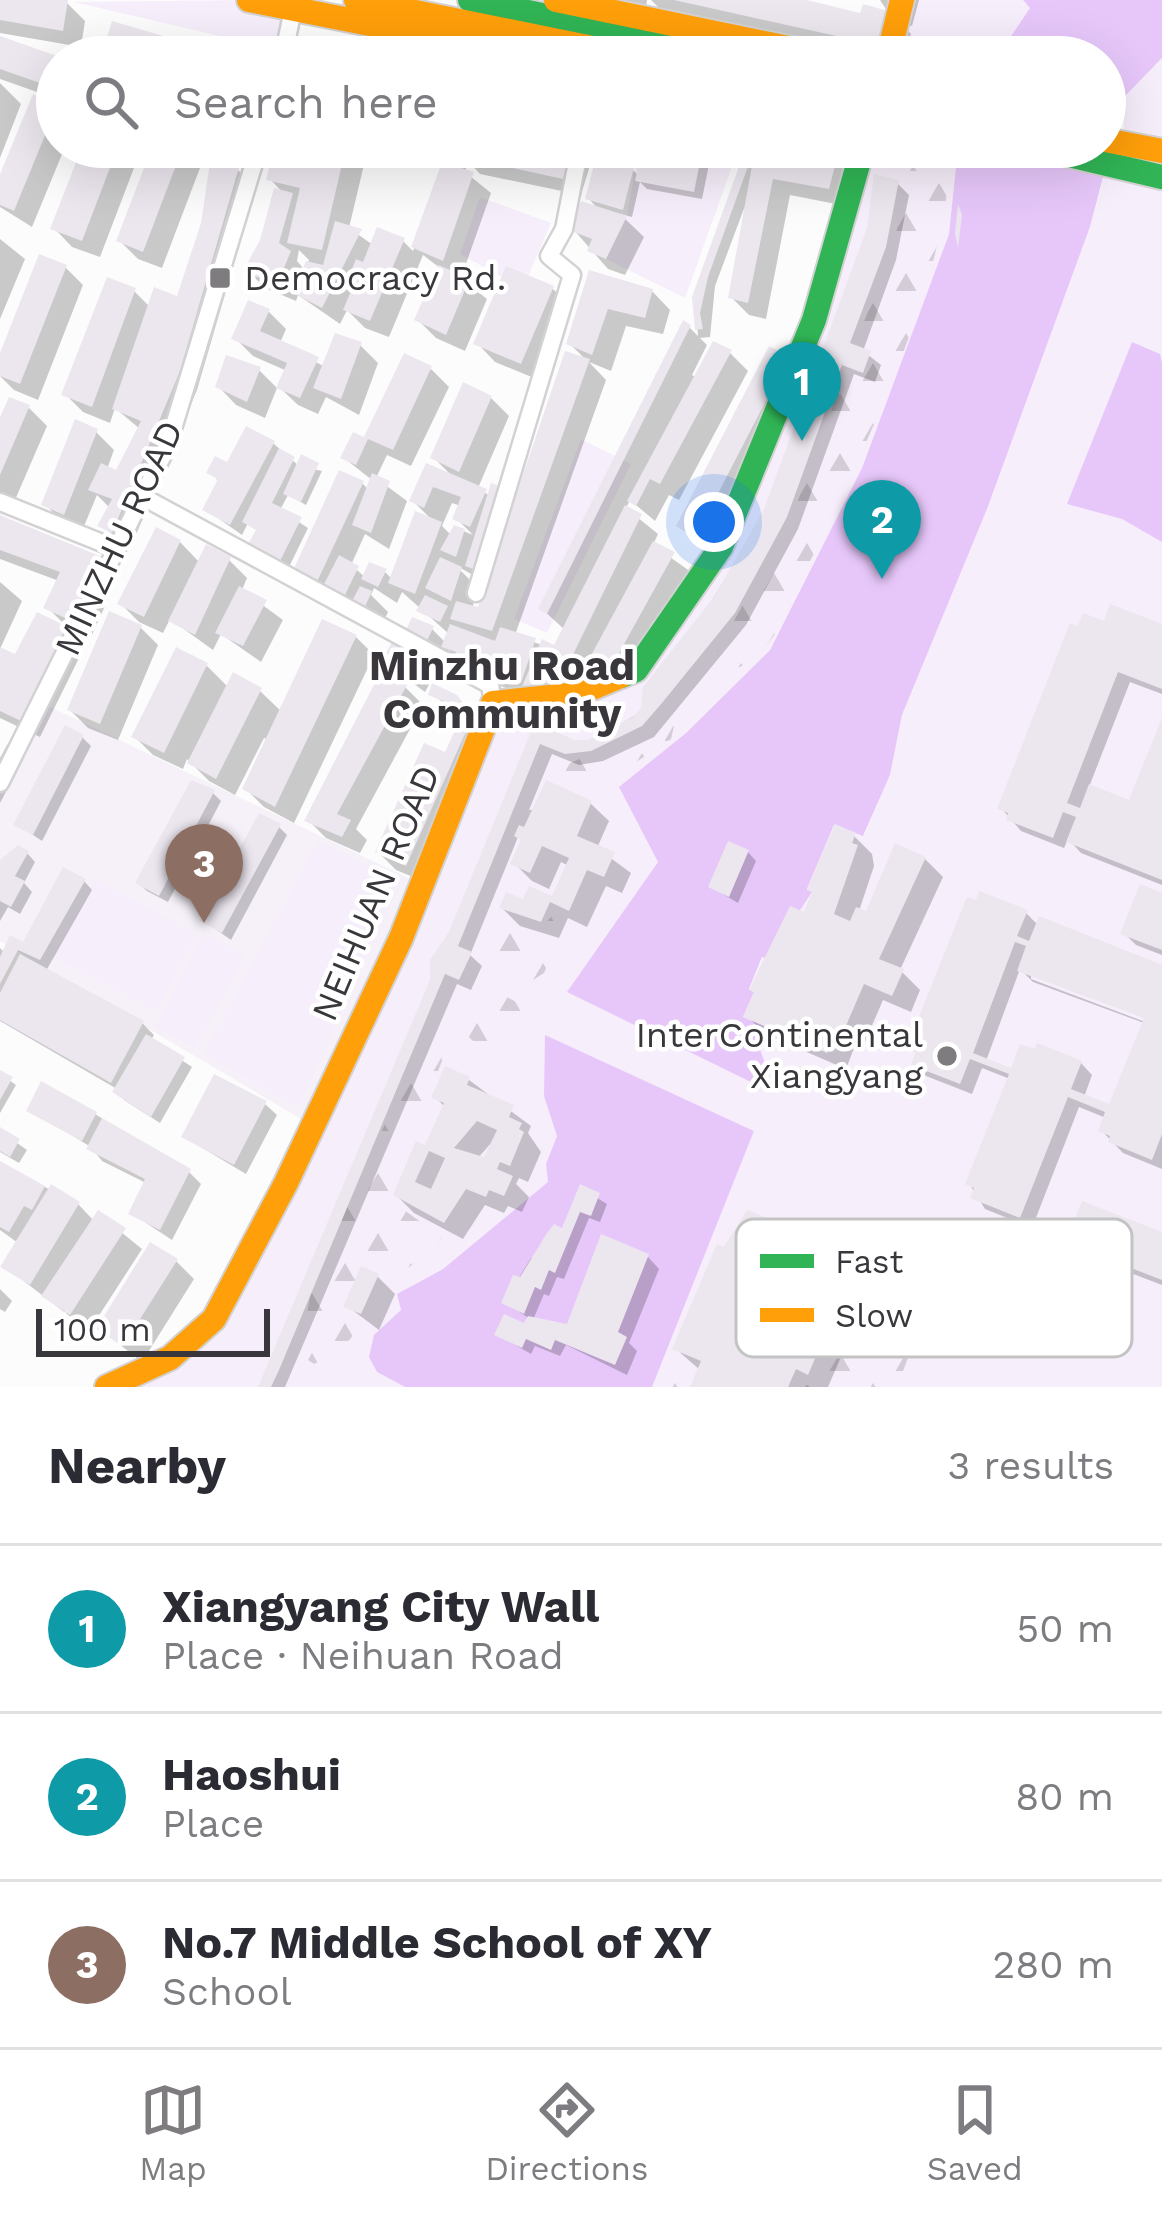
<!DOCTYPE html>
<html lang="en">
<head>
<meta charset="utf-8">
<style>
  :root { --surface:#fff; --page:#f2f2f3; --text:#2b2b33; --muted:#7c7c81; --line:#e1e1e2; --accent:#7e7c7f }
  body { margin:0; font-family:"Work Sans",sans-serif; background:var(--page); color:var(--text) }
  .scale { position:absolute; left:36px; bottom:30px; width:234px; box-sizing:border-box; padding-left:12px; border:6px solid #39373b; border-top:0; font-size:33px; line-height:42px; white-space:nowrap; color:#39373b; -webkit-text-stroke:9px #fff; paint-order:stroke }
  .you { position:absolute; left:714px; top:522px; width:42px; height:42px; margin:-30px; border:9px solid #fff; border-radius:50%; background:#1a73e8; box-shadow:0 0 0 18px #1a73e833 }
  .badge { display:grid; place-items:center; width:78px; height:78px; border-radius:50%; background:var(--accent); color:#fff; font-size:39px; font-weight:700 }
  .pin { position:absolute; translate:-50% -99px; filter:drop-shadow(0 3px 6px #0008) }
  .pin::after { content:''; position:absolute; top:63px; width:42px; height:36px; background:inherit; clip-path:polygon(0 0,100% 0,50% 100%) }
  .list { margin:0; padding:0; list-style:none }
  h2 { display:flex; justify-content:space-between; align-items:center; height:156px; margin:0; padding:0 48px; font-size:51px }
  h2 small { font-size:39px; font-weight:400; color:var(--muted) }
  .list li { display:grid; grid-template-columns:78px 1fr auto; gap:36px; align-items:center; box-sizing:border-box; height:168px; padding:0 48px; border-top:3px solid var(--line) }
  .list b { display:block; font-size:45px; white-space:nowrap }
  .list p { margin:0; font-size:39px; white-space:nowrap; color:var(--muted) }
  .list em { font-size:39px; font-style:normal; color:var(--muted) }
  .icon { flex:none; width:66px; height:66px; fill:none; stroke:currentColor; stroke-width:2; stroke-linecap:round; stroke-linejoin:round }
  .map { position:relative; flex:none; width:1162px; height:1387px; overflow:hidden }
  .search { position:absolute; background:var(--surface); box-shadow:0 12px 48px #0002; left:36px; right:36px; top:36px; height:132px; display:flex; align-items:center; gap:30px; box-sizing:border-box; padding:0 42px; border-radius:66px; color:var(--muted); font-size:45px }
  .sheet { height:660px; background:var(--surface) }
  nav { display:flex; justify-content:space-around; align-items:center; box-sizing:border-box; height:168px; border-top:3px solid var(--line); background:var(--surface); font-size:33px; color:var(--muted) }
  nav a { display:grid; justify-items:center; gap:6px }
  nav .on { color:var(--accent) }
  .map>svg:first-child { display:block }
  .built { fill:#f6f1f9 }
  .green { fill:#f6eefa }
  .forest { fill:url(#forest-firs) }
  .water { fill:#e7c7fa }
  .shadow { fill:#0003; fill-rule:evenodd }
  .building { fill:#ece6ef; fill-rule:evenodd }
  .lines { fill:none; stroke-linecap:round; stroke-linejoin:round }
  .street-casing { stroke:#d3d2d3; stroke-width:21 }
  .fast-casing { stroke:#d3d2d3; stroke-width:28 }
  .slow-casing { stroke:#d3d2d3; stroke-width:28 }
  .street { stroke:#fff; stroke-width:16 }
  .fast { stroke:#30b455; stroke-width:24 }
  .slow { stroke:#ff9f0a; stroke-width:24 }
  .poi-dot { fill:#7e7c7f; stroke:#fff; stroke-width:4.5 }
  .labels { text-anchor:middle; dominant-baseline:central; stroke-width:9; stroke-linejoin:round; paint-order:stroke }
  .poi-label { font-size:36px; fill:#39373b; stroke:#fff; text-anchor:start }
  .street-label { font-size:36px; fill:#39373b; stroke:#fff }
  .quarter-label { font-size:42px; font-weight:bold; fill:#39373b; stroke:#fff }
  .key { fill:#fff; stroke:#c4c3c4; stroke-width:3 }
  .key-label { font-size:33px; fill:#39373b }
</style>
</head>
<body>
<div class="map">
<svg width="1162" height="1387" viewBox="0 0 1162 1387">
  <defs>
    <pattern id="forest-firs" width="22" height="20" patternUnits="userSpaceOnUse" patternTransform="scale(3)"><rect width="22" height="20" fill="#f6eefa"/><path d="M5 1l3.5 6h-7zM16 11l3.5 6h-7z" fill="#d4cdd7"/></pattern>
  </defs>
  <rect width="100%" height="100%" fill="#fdfcfd"/>
  <path class="built" d="M40,702L423,885L313,1126L0,941V783Z"/>
  <path class="green" d="M250,0L293,9L284,51L74,2Z
    M902,0H1023L1030,8L997,57H888Z
    M1162,58V152L1124,144V96Z
    M639,147H739L685,298L606,259L627,216Z
    M863,147H958L949,234L862,468L770,650L686,733L620,787L658,862L568,992L757,1084L743,1017L753,992L749,990L763,957L807,890L835,824L864,835L890,775L902,715L987,509L1090,228L1107,165L1162,177V1387H652L754,1131L546,1036L545,1096L557,1136L546,1164L548,1182L443,1269L397,1294L401,1310L375,1335L377,1372L405,1387H108L214,1319L493,703L636,670L721,547Z
    M480,197L551,223L523,288L460,254Z
    M581,439L631,464L547,633L514,619Z
    M318,841L402,882L298,1107L204,1054Z
    M95,879L197,935L157,1012L52,956Z
    M203,933L246,956L195,1048L156,1026Z"/>
  <path class="forest" d="M948,149C957,256 862,456 813,555C799,584 787,619 767,645C756,660 740,669 722,673L712,660L791,519L895,238L909,172L923,151Z
    M664,721L674,726L671,739L588,794L555,776L557,769Z
    M557,911L567,922L544,973L530,982L494,966L485,954L502,921L545,923Z
    M473,986L489,987L525,1007L500,1048L478,1046L458,1026Z
    M440,1048L442,1061L427,1099L431,1107L410,1136L387,1198L442,1237C427,1262 402,1267 383,1287C350,1322 371,1336 314,1364L299,1354L311,1292L357,1183L395,1103Z
    M922,1252L941,1270L897,1387H800L811,1384L848,1317L834,1295L853,1259L874,1268Z
    M676,1356L694,1365L685,1387H659Z"/>
  <path class="water" d="M1023,0H1162V58L1124,97L1090,227L987,509L902,715L890,775L863,836L834,825L807,889L812,892L768,959L762,957L749,989L754,992L743,1017L764,1026L757,1040L765,1064L757,1085L567,992L658,862L619,787L686,733L770,650L862,468L949,234L958,147H1105V57H997L1030,8Z
    M1132,342L1160,354L1162,363V542L1122,519L1067,504Z
    M545,1035L754,1131L652,1387H405L377,1372L369,1357L374,1335L401,1310L397,1294L443,1269L548,1182L546,1164L557,1136L544,1096Z"/>
  <path class="shadow" d="M0,0L67,3L85,21L81,47L0,33Z
    M616,0H647L646,7Z
    M651,0H794L863,17L890,15L880,0H919L912,26L901,23L911,34L905,57H872L661,10Z
    M0,39L57,59V99L0,79Z
    M0,83L21,104L0,158Z
    M35,98L57,108V147H65L32,227L0,207V182Z
    M85,147H142L100,257L72,247L54,228Z
    M156,147L182,150L200,168L162,268L138,259L120,241Z
    M277,147H357L366,156L349,228L373,245L403,241L413,251L442,170L417,147H584L593,155L581,195L480,174L468,161L465,172L491,193L461,278L487,299L465,351L436,338L418,320L440,268L423,255L389,337L365,328L347,310L340,324L298,295L296,301L265,288L247,270L284,194L270,179ZM299,250L309,260L305,270L297,261Z
    M645,147L712,150L702,199L647,189L640,182L632,217L620,214L644,237L625,275L608,269L573,229L600,211L588,198L633,170L639,176Z
    M749,147H763L762,159L784,160L787,147L838,152L856,171L846,206L790,195L766,319L749,315L731,297L745,206L715,286L710,337L700,338L707,345L692,375L697,378L730,353L748,371L679,500L669,495L655,521L630,500L626,508L658,534L653,545L691,572L626,688L595,664L578,699L532,697L475,677L448,650L443,663L406,636L432,629L446,643L449,634L402,592L397,603L374,588L371,595L388,612L382,625L295,572L362,483L369,490L372,480L344,458L431,369L449,387L411,466L387,455L376,478L407,501L389,549L365,534L351,565L365,577L385,572L393,580L433,521L412,500L427,466L453,477L433,457L491,398L509,416L478,488L490,496L505,492L517,503L587,361L569,343L591,274L652,291L670,310L663,334L626,326L611,371L589,362L606,380L515,635L555,650L565,630L542,609L689,327L698,336L695,298ZM452,503L461,506L456,518L473,535L456,528L451,535L442,526ZM455,565L489,584L480,611L472,609L478,588Z
    M238,170L256,188L197,390L130,549L101,525L110,508L97,495L82,531L63,523L45,504L96,432L114,450L107,469L117,474L140,429L115,408L110,423L83,412L65,394L134,291L150,307L179,299Z
    M897,183L909,195L896,260L863,351L881,365L875,382L854,374L798,529L746,625L654,737L603,761L579,765L552,754L529,810L590,803L609,821L597,848L631,873L622,893L606,886L587,927L568,918L559,938L520,926L502,908L553,900L569,866L561,862L549,889L532,881L514,863L524,842L518,837L470,955L482,966L471,990L457,984L285,1387H261L537,726L574,743H589L644,710L767,511Z
    M0,239L25,259L0,319Z
    M65,267L83,285L38,400L14,390L0,376V362Z
    M552,288L570,306L539,380L495,362L477,343Z
    M268,311L286,329L280,343L325,367L360,345L378,363L359,415L326,397L318,414L298,405L279,387L287,371L253,356L235,338Z
    M787,359L805,377L714,553L680,526Z
    M259,370L277,388L265,418L236,405L218,386Z
    M29,408L47,426L15,500L0,494V425Z
    M273,443L299,466L322,471L306,505L288,495L280,510L308,528L288,569L259,554V532L248,523L242,535L205,509L220,482L210,472Z
    M0,518L100,559L118,577L91,637L65,625L47,607L59,581L0,559Z
    M180,542L200,563L229,560L247,578L242,590L283,620L261,662L221,634L213,650L170,619L163,633L139,622L121,604Z
    M0,582L22,601L0,649Z
    M1106,625L1162,627V694L1130,682L1089,787L1131,804L1162,725V885L1081,853L1068,839L1064,848L1021,831L1001,808Z
    M140,627L158,645L118,740L88,728L70,710Z
    M66,630L84,648L40,737L0,718V650L17,658Z
    M356,637L374,655L294,823L264,807L246,789L269,740L264,738L235,795L209,781L187,759L183,769L153,755L135,737L206,665L228,687L260,691L282,712Z
    M418,654L436,672L425,692L384,662Z
    M405,687L423,705L356,829L367,840L360,853L326,838L308,820Z
    M432,694L455,698L490,736L425,882L396,870L378,852L446,756L463,718Z
    M82,737L91,746L42,841L17,824Z
    M7,745L23,760L0,803V758Z
    M213,793L221,801L168,902L147,891L138,883Z
    M279,827L287,835L231,940L204,921Z
    M854,836L872,854L874,866L859,911L867,915L925,859L943,877L900,970L920,990L911,1012L883,1000L861,1051L854,1048L846,1069L765,1034L747,1016Z
    M748,852L756,861L738,903L711,887Z
    M27,853L35,862L24,883L32,892L20,914L8,907L0,921V866Z
    M84,881L92,890L46,971L142,1023L154,1035L151,1040L192,1067L160,1123L124,1100L117,1089L0,1021V948L5,953L24,946Z
    M1162,896V955L1136,945L1124,933Z
    M1026,913L1038,925L1162,968V1169L1123,1153L1101,1130L1106,1118L1079,1107L1032,1228L985,1209L969,1183L1010,1079L982,1068L972,1094L926,1076L914,1064L918,1054L910,1047ZM1020,969L1033,982L1144,1023L1110,1108L1084,1097L1092,1075L1081,1063L1013,1072L986,1061ZM1031,972L1159,1020L1156,1026L1031,979Z
    M0,1073L16,1085L0,1113Z
    M469,1080L531,1126L528,1133L541,1152L528,1182L519,1178L516,1184L529,1197L522,1212L508,1206L504,1213L485,1205L463,1239L414,1213L396,1195L427,1149L445,1107L435,1097ZM492,1142L485,1161L478,1158Z
    M265,1104L277,1115L246,1174L184,1137Z
    M30,1110L95,1114L189,1172L201,1184L172,1240L131,1213L146,1183L102,1161L91,1147Z
    M0,1131L27,1150L19,1163L0,1152Z
    M0,1164L78,1204L94,1221L99,1214L142,1249L89,1331L4,1266L18,1243L0,1230Z
    M581,1188L607,1204L600,1222L589,1218L564,1279L557,1277L549,1296L544,1294L533,1320L568,1327L648,1257L659,1269L629,1343L637,1351L627,1375L566,1345L560,1356L535,1346L531,1354L498,1335L526,1327L530,1319L504,1302L531,1258L537,1260L563,1232Z
    M768,1222L785,1244L840,1267L858,1285L834,1341L844,1350L828,1387H693L700,1370L676,1349L726,1251Z
    M1162,1235V1285L1081,1254L1069,1242Z
    M176,1261L194,1279L142,1362L100,1329Z
    M377,1276L395,1294L379,1330L347,1306Z
    M0,1289L12,1301L5,1312L0,1309Z"/>
  <path class="building" d="M0,0H68L63,31L0,20Z
    M674,0H807L860,13L863,4L895,13L886,47Z
    M112,21L191,44L204,45L199,57H101Z
    M0,36L57,56V89L0,69Z
    M220,46L244,51L246,46L266,50L264,57H218Z
    M298,47L332,55L331,57H296Z
    M33,94L57,106L14,211L0,205V174Z
    M82,147H118L82,241L50,229Z
    M152,147H183L143,252L116,241Z
    M274,147H346L322,250L287,243L300,188L266,180Z
    M414,147H449L447,159L413,151Z
    M461,147H572L563,179L458,156Z
    M642,147H703L694,192L635,181Z
    M746,147H755L708,277L700,313L703,329L695,330L692,297Z
    M784,147L839,150L829,189L773,179L748,303L728,298L754,155L782,157Z
    M596,157L634,167L623,210L585,199Z
    M210,162L239,167L180,371L112,533L97,526L112,499L88,490L101,463L116,470L141,421L112,409L154,287L177,296L201,223Z
    M442,162L474,172L443,261L411,247Z
    M874,174L899,180L886,247L850,343L871,351L863,373L842,365L787,517L735,613L662,703L642,726L591,751L565,754L540,744L458,946L472,952L459,980L445,974L279,1370L271,1387H258L430,980V960L449,932L535,722L574,740H588L633,717L641,708L643,687L714,597L764,509L867,228Z
    M274,188L293,193L279,243L291,251L277,285L243,271L260,240Z
    M581,201L627,216L606,259L587,251L592,239L569,230Z
    M958,204L962,215L958,248L955,233Z
    M335,221L362,229L322,308L293,293L306,261L323,265Z
    M377,227L405,238L370,321L343,310L357,277L350,274L356,259L363,262Z
    M39,254L67,265L20,384L0,376V353Z
    M438,265L470,278L446,335L414,320Z
    M506,266L554,286L521,364L473,344Z
    M589,270L653,289L645,318L608,309L592,355L566,344Z
    M107,277L136,288L92,407L61,395Z
    M248,300L270,309L260,331L319,357L300,398L276,388L287,363L231,339Z
    M683,320L691,325L547,614L538,609Z
    M335,333L362,342L341,399L313,388Z
    M713,341L732,350L660,484L650,479L636,506L627,501Z
    M769,346L789,356L695,538L676,526Z
    M565,351L590,359L492,631L450,619L456,601L478,607Z
    M404,353L432,366L393,450L368,439L356,465L340,458L353,432L364,437Z
    M226,355L261,367L247,402L215,387Z
    M463,382L492,396L459,472L430,458Z
    M9,397L30,405L0,475V417Z
    M75,419L98,429L64,515L41,505Z
    M246,426L275,441L230,525L202,510L218,479L206,473L215,456L227,462Z
    M279,448L295,457L272,503L302,517L279,563L247,546L256,530L242,522Z
    M301,454L319,463L301,502L283,494Z
    M426,463L487,489L470,527L452,519L461,497L433,487L424,508L409,501Z
    M339,470L364,481L316,584L292,573Z
    M372,473L390,481L371,533L352,525Z
    M491,483L507,489L479,571L465,566Z
    M625,505L642,514L560,681L521,689L542,639L554,645Z
    M415,511L442,522L415,594L388,583Z
    M0,515L102,557L72,621L43,608L60,572L0,550Z
    M454,525L465,529L456,557L440,550Z
    M156,527L181,540L144,617L117,604Z
    M653,541L675,552L608,673L588,661Z
    M206,544L231,557L195,635L168,621Z
    M339,555L359,566L342,601L321,590Z
    M440,557L462,567L451,601L425,588Z
    M369,562L387,569L378,587L361,579Z
    M239,586L267,600L243,646L215,633Z
    M360,586L372,591L364,609L351,603Z
    M425,595L448,606L440,622L416,611Z
    M1110,604L1162,624V689L1118,672L1067,803L1080,808L1089,784L1129,800L1162,718V880L1066,842L1076,817L1063,812L1053,838L1006,820L1008,813L997,809L1070,623L1078,626L1083,613L1104,621Z
    M109,611L142,625L100,724L67,710Z
    M37,612L68,627L21,721L0,711V647L15,654Z
    M412,617L434,626L424,647L403,637Z
    M322,619L357,635L275,807L242,789Z
    M450,624L495,641L500,627L536,638L521,683L454,660L456,652L441,647Z
    M394,638L420,651L406,676L381,663Z
    M176,647L208,663L164,753L131,737Z
    M382,669L407,685L337,814L351,820L342,837L304,821Z
    M233,672L262,688L216,779L187,763Z
    M432,683L457,695L473,716L406,866L375,852L424,743L445,752L460,719L450,704L428,695Z
    M65,725L84,735L33,835L13,825Z
    M191,780L215,790L159,896L135,883Z
    M546,780L592,801L577,836L615,852L604,877L587,870L569,911L550,902L541,922L499,908L506,892L523,899L529,886L552,896L569,858L542,846L530,873L510,864L521,840L514,836L519,825L524,827Z
    M259,813L281,824L222,933L200,921Z
    M835,824L856,833L852,843L858,845L834,914L850,921L856,907L866,911L895,843L926,857L879,959L904,969L892,996L864,984L842,1035L836,1032L827,1053L743,1017L754,992L749,990L790,906L804,912L812,892L807,890Z
    M728,841L749,850L729,897L708,887Z
    M18,845L29,851L15,876L25,881L11,907L0,901V860Z
    M63,867L86,879L40,960L18,950L0,984V957L10,935L23,942Z
    M1140,884L1162,893V950L1120,934Z
    M979,891L1028,910L1017,936L1029,941L1039,916L1162,965V1134L1152,1160L1108,1142L1110,1136L1098,1131L1105,1112L1068,1097L1020,1218L970,1198L974,1188L965,1184L1009,1074L970,1059L960,1084L911,1065L916,1051L907,1047L967,897L976,900ZM1015,942L1026,946L1017,971L1144,1018L1109,1104L1071,1089L1082,1061L1037,1043L1035,1049L1020,1044L1011,1068L973,1053Z
    M20,954L144,1021L111,1083L0,1020V993Z
    M146,1034L185,1057L151,1117L112,1092Z
    M445,1066L470,1077L467,1085L514,1105L509,1117L522,1123L519,1129L524,1132L510,1166L500,1162L497,1169L513,1176L504,1196L489,1190L486,1197L466,1189L444,1223L393,1195L416,1141L425,1145L444,1103L431,1098ZM477,1121L497,1130L484,1157L454,1148ZM429,1151L445,1158L431,1189L415,1182Z
    M0,1070L13,1077L0,1100Z
    M214,1074L267,1101L234,1165L181,1137Z
    M41,1081L97,1112L82,1141L26,1111Z
    M102,1118L191,1169L160,1230L128,1214L145,1179L86,1149Z
    M0,1127L20,1139L10,1157L0,1151Z
    M0,1161L45,1186L32,1210L24,1206L9,1232L0,1227Z
    M51,1184L80,1202L30,1285L0,1267Z
    M580,1184L600,1193L591,1216L580,1212L555,1273L549,1270L541,1290L535,1287L524,1314L501,1303L513,1275L520,1277L547,1233L554,1224L562,1228Z
    M1082,1201L1162,1232V1280L1066,1243Z
    M98,1210L126,1228L70,1315L41,1296Z
    M747,1210L770,1219L765,1232L842,1264L816,1325L827,1330L808,1375L796,1369L788,1387H690L701,1361L672,1349L717,1244L724,1247Z
    M601,1234L649,1254L618,1332L627,1337L615,1365L555,1340L551,1350L526,1339L522,1348L494,1335L504,1314L524,1323L528,1316L567,1324Z
    M150,1242L178,1259L123,1346L96,1329Z
    M361,1266L379,1274L361,1314L343,1307Z"/>
  <g class="lines">
    <g class="street-casing">
      <path id="street" d="M283,57L295,0
        M143,497L490,685L493,703
        M0,502L117,549
        M476,593L572,275L549,256L564,229L580,147
        M0,783L168,445L259,147"/>
    </g>
    <g class="fast-casing">
      <path id="fast" d="M470,0L745,57
        M1035,147L1162,177
        M621,676L636,670L721,547L814,320L863,147"/>
    </g>
    <g class="slow-casing">
      <path id="slow" d="M249,0L536,57
        M356,0L637,57
        M556,0L832,57
        M888,57L902,0
        M1105,140L1162,151
        M107,1387L170,1358L214,1319L286,1183L401,938L493,703L578,694L621,676"/>
    </g>
    <use href="#street" class="street"/>
    <use href="#fast" class="fast"/>
    <use href="#slow" class="slow"/>
  </g>
  <g class="poi-dot">
    <rect x="208" y="266" width="24" height="24" rx="6"/>
    <circle cx="947" cy="1056" r="12"/>
  </g>
  <g class="labels">
    <g class="poi-label">
      <text x="244" y="278">Democracy Rd.</text>
      <text x="923" y="1035" text-anchor="end">InterContinental<tspan x="923" dy="41">Xiangyang</tspan></text>
    </g>
    <g class="street-label">
      <text transform="translate(119 538) rotate(-65)">MINZHU ROAD</text>
      <text transform="translate(376 893) rotate(-67)">NEIHUAN ROAD</text>
    </g>
    <g class="quarter-label">
      <text x="502" y="665">Minzhu Road<tspan x="502" dy="48">Community</tspan></text>
    </g>
  </g>
  <rect x="736" y="1219" width="396" height="138" rx="18" class="key"/>
  <rect x="760" y="1254" width="54" height="14" fill="#30b455"/>
  <rect x="760" y="1308" width="54" height="14" fill="#ff9f0a"/>
  <g class="key-label">
    <text x="835" y="1273">Fast</text>
    <text x="835" y="1327">Slow</text>
  </g>
</svg>
<div class="scale">100 m</div>
<div class="you"></div>
<div class="pin badge" style="left:802px;top:441px;background:#0f9aa8">1</div>
<div class="pin badge" style="left:882px;top:579px;background:#0f9aa8">2</div>
<div class="pin badge" style="left:204px;top:923px;background:#8d6e63">3</div>
<div class="search"><svg class="icon" aria-label="search" viewBox="0 0 24 24"><circle cx="10" cy="10" r="6"/><path d="M15 15l6 6"/></svg>Search here</div>
</div>
<section class="sheet">
<h2>Nearby<small>3 results</small></h2>
<ul class="list">
<li><span class="badge" style="background:#0f9aa8">1</span><div><b>Xiangyang City Wall</b><p>Place · Neihuan Road</p></div><em>50 m</em></li>
<li><span class="badge" style="background:#0f9aa8">2</span><div><b>Haoshui</b><p>Place</p></div><em>80 m</em></li>
<li><span class="badge" style="background:#8d6e63">3</span><div><b>No.7 Middle School of XY</b><p>School</p></div><em>280 m</em></li>
</ul>
</section>
<nav>
<a class="on"><svg class="icon" aria-label="map" viewBox="0 0 24 24"><path d="M3 6l6-2 6 2 6-2v14l-6 2-6-2-6 2zM9 4v14M15 6v14"/></svg>Map</a>
<a><svg class="icon" aria-label="directions" viewBox="0 0 24 24"><path d="M12 3l9 9-9 9-9-9zM9 14v-3h6M13 9l2 2-2 2"/></svg>Directions</a>
<a><svg class="icon" aria-label="saved" viewBox="0 0 24 24"><path d="M7 4h10v16l-5-4-5 4z"/></svg>Saved</a>
</nav>
</body>
</html>
